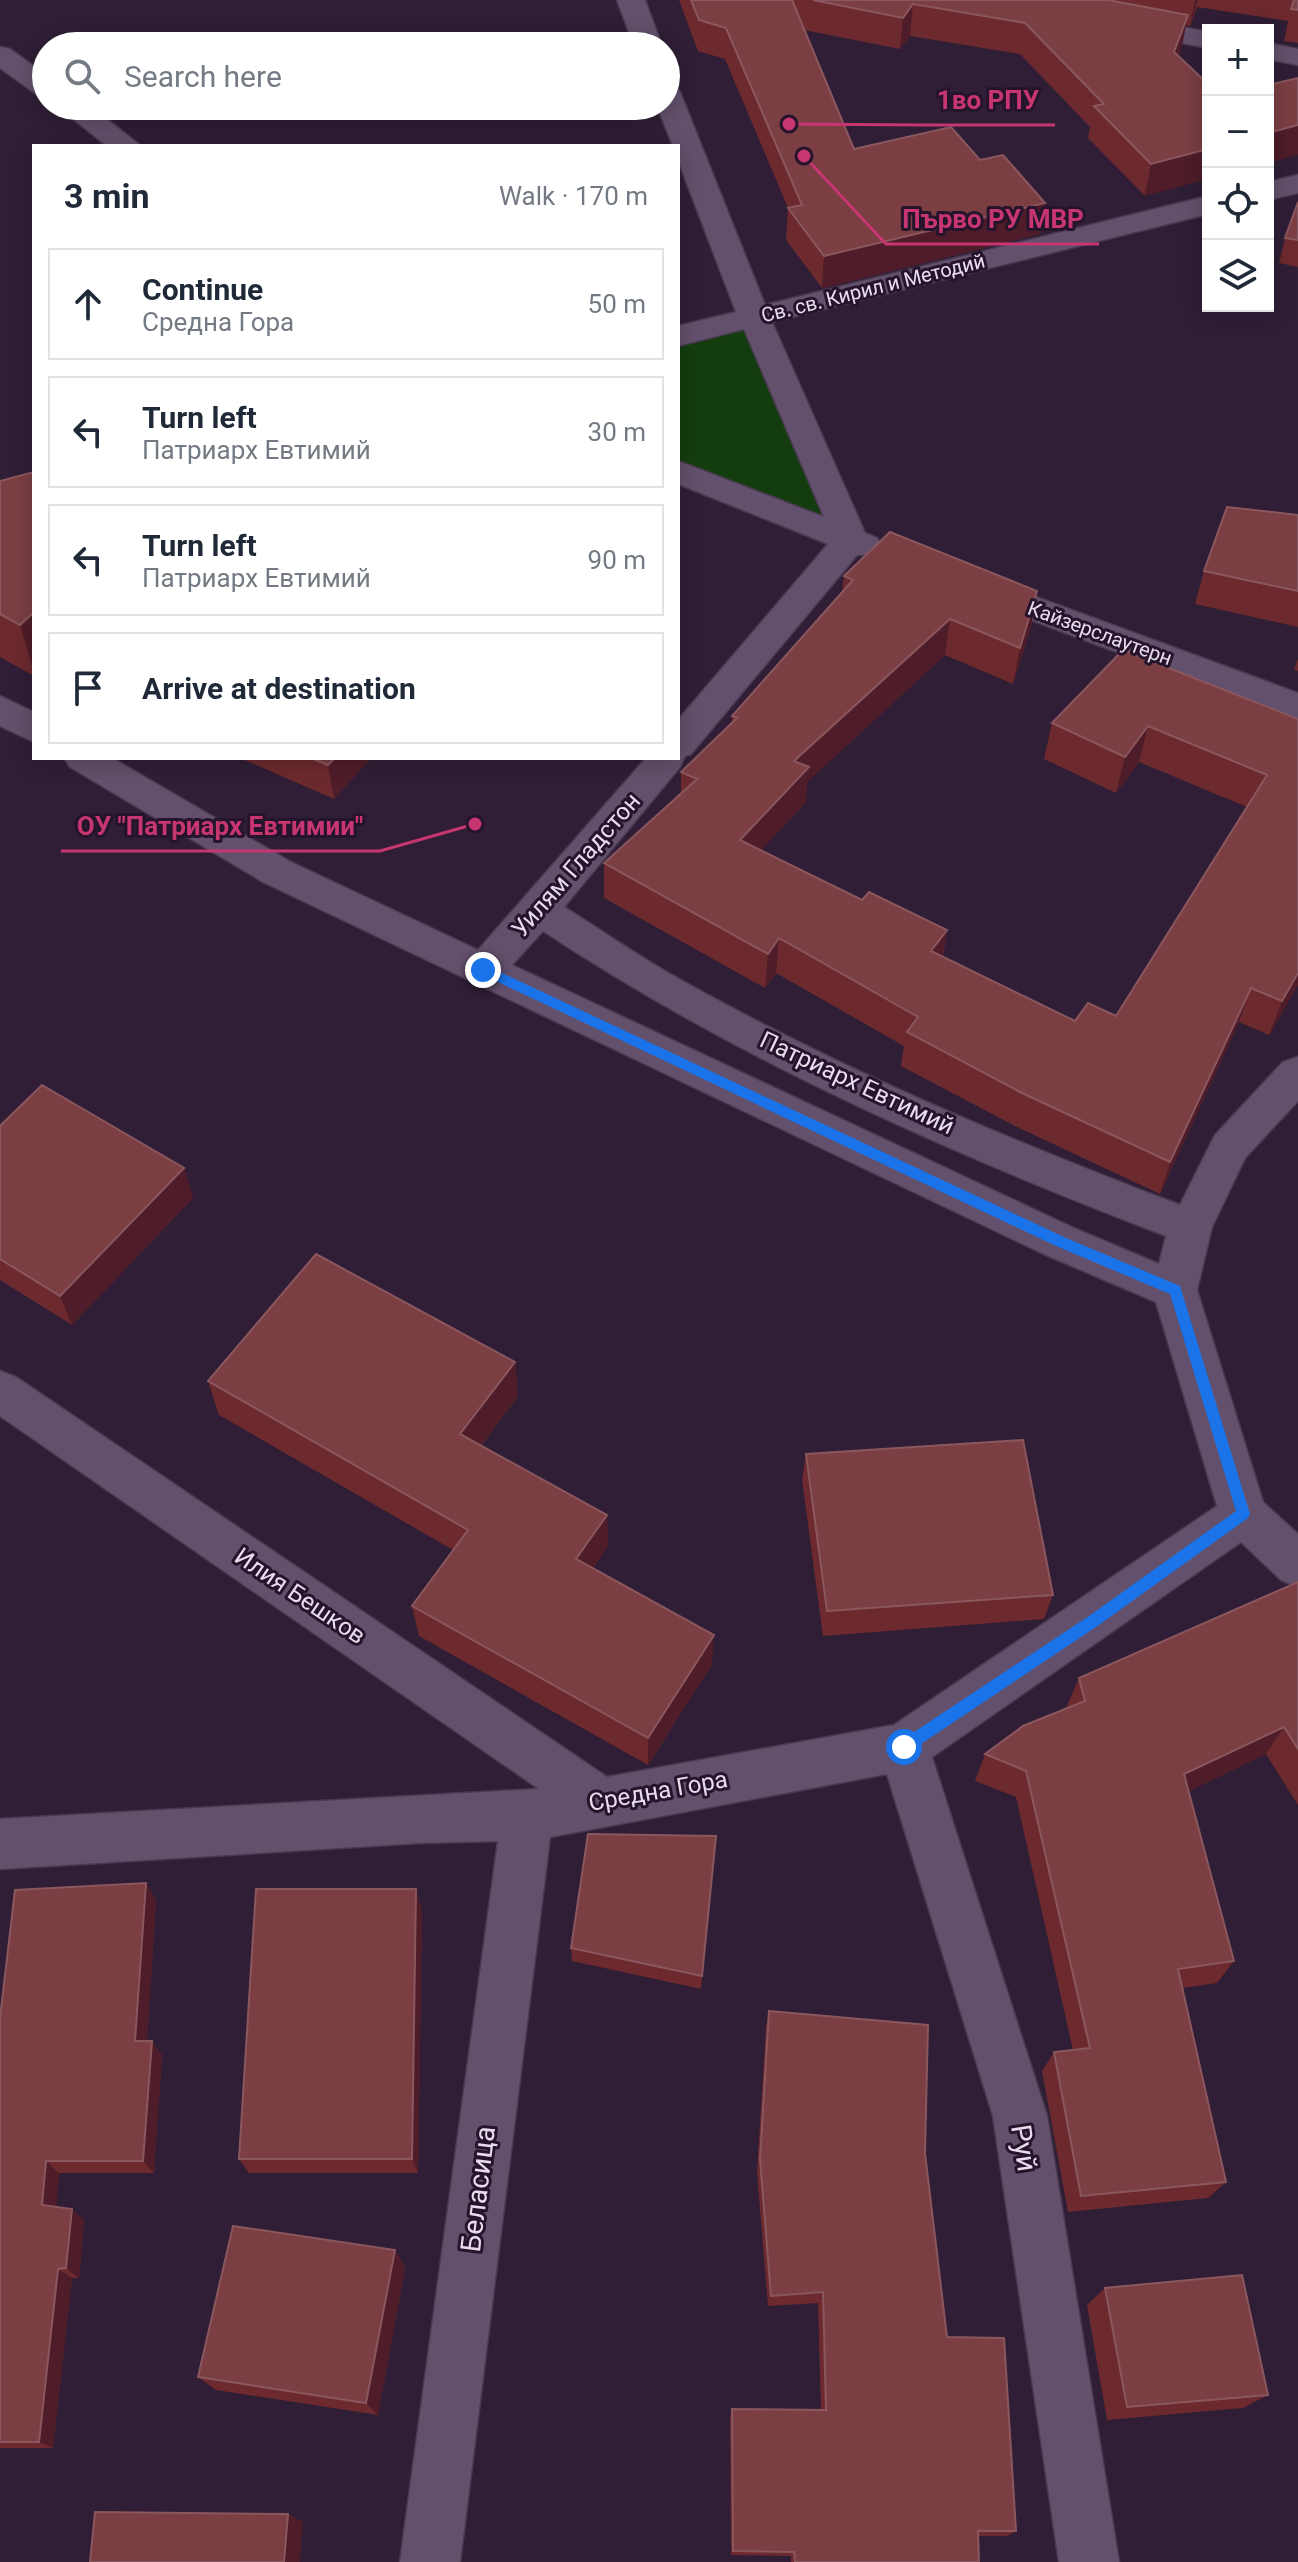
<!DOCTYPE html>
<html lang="en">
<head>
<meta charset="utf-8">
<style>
  :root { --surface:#fff; --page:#f2f2f3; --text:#1f2937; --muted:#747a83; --line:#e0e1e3 }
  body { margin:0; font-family:Roboto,sans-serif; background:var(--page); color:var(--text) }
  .controls { position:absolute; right:24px; top:24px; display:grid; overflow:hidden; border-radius:0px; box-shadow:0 4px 20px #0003 }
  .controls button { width:72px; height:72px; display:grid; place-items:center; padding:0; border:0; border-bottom:2px solid var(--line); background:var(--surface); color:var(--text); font:40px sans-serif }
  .stop { position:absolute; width:24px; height:24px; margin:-18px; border:6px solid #1a73e8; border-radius:50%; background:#fff }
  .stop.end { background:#1a73e8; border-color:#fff; box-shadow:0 2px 8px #0008 }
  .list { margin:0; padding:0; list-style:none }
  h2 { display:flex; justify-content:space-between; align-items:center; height:104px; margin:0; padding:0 32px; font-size:34px }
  h2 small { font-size:26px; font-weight:400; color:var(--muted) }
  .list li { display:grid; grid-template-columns:52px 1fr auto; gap:24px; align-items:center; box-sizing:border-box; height:112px; margin:0 16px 16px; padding:0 16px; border:2px solid var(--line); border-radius:0px }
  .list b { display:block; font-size:30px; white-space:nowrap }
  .list p { margin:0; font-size:26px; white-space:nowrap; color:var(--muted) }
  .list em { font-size:26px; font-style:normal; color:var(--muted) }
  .icon { flex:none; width:44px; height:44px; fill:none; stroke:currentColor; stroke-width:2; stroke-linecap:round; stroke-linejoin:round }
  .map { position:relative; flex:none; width:1298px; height:2562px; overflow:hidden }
  .search { position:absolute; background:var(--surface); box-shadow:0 4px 20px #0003; left:32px; top:32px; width:648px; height:88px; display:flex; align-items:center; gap:20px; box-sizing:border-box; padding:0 28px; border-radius:44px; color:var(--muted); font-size:30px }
  .panel { position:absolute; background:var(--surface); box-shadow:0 4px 20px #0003; left:32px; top:144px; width:648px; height:616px; border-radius:0px }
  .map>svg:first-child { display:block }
  .green { fill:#133d0f }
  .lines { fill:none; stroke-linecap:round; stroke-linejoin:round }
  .street-casing { stroke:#493a4f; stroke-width:3 }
  .street { fill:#63506c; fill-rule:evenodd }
  .wall { fill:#6c2a2e }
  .shaded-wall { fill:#4e1d29 }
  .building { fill:#7a3e43; stroke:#8b575e; stroke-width:2 }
  .route { fill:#1a73e8 }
  .labels { text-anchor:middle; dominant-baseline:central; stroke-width:6; stroke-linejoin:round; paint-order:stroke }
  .far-street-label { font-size:20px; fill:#e8ddee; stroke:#25142c }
  .street-label { font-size:24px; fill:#e8ddee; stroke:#25142c }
  .near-street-label { font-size:28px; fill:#e8ddee; stroke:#25142c }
  .leader { fill:none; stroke:#c83671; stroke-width:3 }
  .callout-dot { fill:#c83671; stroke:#25142c; stroke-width:3 }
  .callout-label { font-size:26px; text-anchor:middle; font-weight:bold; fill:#c83671; stroke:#25142c; stroke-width:6; stroke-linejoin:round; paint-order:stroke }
</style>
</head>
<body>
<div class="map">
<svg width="1298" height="2562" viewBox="0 0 1298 2562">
  <rect width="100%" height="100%" fill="#2f1e36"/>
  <path class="green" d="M754,317L851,540L678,472V336Z"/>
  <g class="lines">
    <g class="street-casing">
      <path id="street" d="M617,0H645L662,46H634Z
        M1124,16L1208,32V48L1114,30L1110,24L1114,18Z
        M1268,43L1298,49V65L1268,59Z
        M0,47L10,49L46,75V97L36,94L0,68Z
        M666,83L676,86L680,92L765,305L1208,196V214L772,322L865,533L877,538L882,546L877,554L857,555L691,754L685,756L680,767L564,907C600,929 635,954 672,975C833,1066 1006,1139 1180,1205L1215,1135L1283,1062L1298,1057V1101L1245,1158L1212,1227L1197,1290L1263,1502L1298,1534V1587L1281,1580L1241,1542L932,1757L1047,2116L1119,2562H1059L993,2116L887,1774L550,1837L460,2562H400L498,1841L420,1843L0,1869V1819L539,1789L0,1416V1371L16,1377L607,1777L894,1725L1217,1506L1156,1302L1046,1255L263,882L70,767L64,758H112L291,862L478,950L646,758H678V720L828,544L678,484V461L824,517L744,329L678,346V326L736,312L678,160V146H673L657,106H666ZM543,931C737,1059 949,1153 1166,1236L1159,1264L1076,1229L512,965Z
        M57,106H90L141,146H107Z
        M1298,175V193L1268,200V182Z
        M979,576L1298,693V720L967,596L962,588L967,580Z
        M0,696L34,712V742L0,726Z"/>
    </g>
    <use href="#street" class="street"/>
  </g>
  <path class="wall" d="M679,0H1298V43L1284,41L1288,21L1197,7L1190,26L1186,25L1145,196L1088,138L1090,127L1020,54L910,36L900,49L804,30L854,149L980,160L1045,203L1040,234L822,288L786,240L788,208L725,59L698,51Z
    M1298,202V267L1279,263L1285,238Z
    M34,472V676L0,657V481Z
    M1298,515V627L1195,604L1204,571Z
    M844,576L1037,591L1031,627L1013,684L945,655L807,782L806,802L761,850L862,900L947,930L943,956L1075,1021L1116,1016L1247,807L1139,762L1116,793L1044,759L1052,723L1298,719V985L1269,1035L1239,1022L1160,1194L1015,1126L901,1066L904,1046L776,973L765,988L604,898V863L681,794V772L732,722V716L842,592Z
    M1298,658V671L1294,670Z
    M240,758H371L334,799Z
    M0,1126L184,1168L193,1198L72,1325L0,1280Z
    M515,1362L518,1396L481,1446L607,1515L608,1546L593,1568L712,1664L648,1765L419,1636L412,1606L453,1550L219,1415L208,1381Z
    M806,1454L1053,1595L1044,1619L823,1636L802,1480Z
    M1298,1582V1805L1266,1754L1189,1791L1234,1961L1217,1983L1183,1988L1226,2182L1208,2198L1068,2212L1042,2071L1054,2052L1073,2050L1016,1797L975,1781L985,1754L1067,1708V1706L1079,1678Z
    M716,1836L701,1989L572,1961L571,1948Z
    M146,1883L156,1900L147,2041L162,2055L154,2173H59L56,2207L84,2220L79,2278H72L53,2448H0V2018Z
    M422,1909L418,2173H249L239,2159Z
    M769,2011L925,2153L947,2337L1016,2531L1007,2536H978L979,2562H791V2556L731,2555L730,2417L732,2409L821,2410L818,2303L768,2306L757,2172L766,2027Z
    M395,2250L405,2268L378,2415L216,2390L198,2377Z
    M1105,2288L1268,2395L1243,2408L1107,2420L1087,2305Z"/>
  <path class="shaded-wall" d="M1195,0H1198L1190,26Z
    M913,4L910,36L900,49L903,18Z
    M1188,15L1182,46L1168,83L1174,52Z
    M1298,125V155L1268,163V133Z
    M1208,149V179L1145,196L1151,164Z
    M1045,203L1040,234L822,288L824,256Z
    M1037,591L1031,627L1013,684L1020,648Z
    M34,612V672L20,625Z
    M950,619L945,655L807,782L806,802L738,875L740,840L794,761Z
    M1148,726L1139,762L1116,793L1125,757Z
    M335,758H371L334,799L328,765Z
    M947,930L941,964L931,951Z
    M779,938L776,973L765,988L768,954Z
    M1298,973V985L1269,1035L1282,1001Z
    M1251,988L1239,1022L1160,1194L1170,1162Z
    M184,1168L193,1198L72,1325L60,1296Z
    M515,1362L518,1396L465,1467L460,1434Z
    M607,1515L608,1546L578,1590L576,1559Z
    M714,1635L712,1664L648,1765V1738Z
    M1284,1727L1266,1754L1169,1801L1184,1774Z
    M146,1883L156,1900L146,2055L135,2041Z
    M416,1889L422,1909L418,2173L412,2159Z
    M152,2041L162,2055L154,2173L143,2161Z
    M46,2161L59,2173L56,2216L42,2205Z
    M72,2209L84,2220L79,2278L66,2268Z
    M395,2250L405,2268L378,2415L366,2403Z
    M58,2269L72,2278L53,2448L39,2442Z
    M288,2514L303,2522L300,2562H284Z"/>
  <path class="building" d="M691,0H792L854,149L951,127L980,160L1003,155L1045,203L824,256L788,208L802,205L726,28L699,20Z
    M813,0H1108L1188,15L1174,52L1208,84V149L1151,164L1094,106L1104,104L1025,23L913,4L903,18Z
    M1294,0H1298V10L1291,9Z
    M1298,78V125L1268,133V85Z
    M1298,202V240L1285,238Z
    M34,472V612L20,625L0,614V481Z
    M1227,507L1298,515V591L1204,571Z
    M890,532L1037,591L1020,648L950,619L794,761L809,767L740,840L862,900L869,892L947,930L931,951L1075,1021L1088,1003L1116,1016L1267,775L1148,726L1125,757L1052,723L1123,650L1298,719V973L1282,1001L1251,988L1170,1162L1022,1093L907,1032L918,1017L779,938L768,954L604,863L697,779L681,772L737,718L732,716L853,580L844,576Z
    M311,758H335L328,765Z
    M42,1085L184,1168L60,1296L0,1259V1126Z
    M316,1254L515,1362L460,1434L607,1515L576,1559L714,1635L648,1738L412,1606L468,1530L208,1381Z
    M1023,1440L1053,1595L827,1611L806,1454Z
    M1298,1582V1749L1284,1727L1184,1774L1234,1961L1178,1969L1226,2182L1081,2196L1054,2052L1090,2048L1026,1771L985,1754L1023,1726L1085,1701L1079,1678Z
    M588,1834L716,1836L702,1976L571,1948Z
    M146,1883L135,2041H152L143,2161H46L42,2205L72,2209L66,2268L58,2269L39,2442H0V2018L15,1890Z
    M256,1889H416L412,2159H239Z
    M769,2011L928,2025L925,2153L947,2337L1004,2338L1016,2531H978L979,2562H795L794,2552L733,2551L732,2409L826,2410L823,2292L771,2296L760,2159Z
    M233,2226L395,2250L366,2403L198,2377Z
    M1242,2275L1268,2395L1127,2407L1105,2288Z
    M95,2512L288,2514L284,2562H90Z"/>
  <path class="route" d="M479,966H487L1066,1238L1180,1286L1250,1514L1248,1518L1099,1625L909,1752H899V1742L1089,1616L1236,1511L1170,1294L1056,1246L479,973Z"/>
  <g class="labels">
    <g class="far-street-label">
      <text transform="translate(873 288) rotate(-14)">Св. св. Кирил и Методий</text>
      <text transform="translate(1100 633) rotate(20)">Кайзерслаутерн</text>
    </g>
    <g class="street-label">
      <text transform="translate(576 865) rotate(-49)">Уилям Гладстон</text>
      <text transform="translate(857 1083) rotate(25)">Патриарх Евтимий</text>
      <text transform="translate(300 1596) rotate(34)">Илия Бешков</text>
      <text transform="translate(658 1791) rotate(-10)">Средна Гора</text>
    </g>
    <g class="near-street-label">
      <text transform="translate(1024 2148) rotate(81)">Руй</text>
      <text transform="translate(478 2189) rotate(-83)">Беласица</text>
    </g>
  </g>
  <path class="leader" d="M789 124L921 125H1055M804 156L886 244H1099M475 824L380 851H61"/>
  <g class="callout-dot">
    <circle cx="789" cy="124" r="8"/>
    <circle cx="804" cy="156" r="8"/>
    <circle cx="475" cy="824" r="8"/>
  </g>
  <g class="callout-label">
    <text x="988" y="109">1во РПУ</text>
    <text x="993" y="228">Първо РУ МВР</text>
    <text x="220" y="835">ОУ "Патриарх Евтимии"</text>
  </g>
</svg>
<div class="controls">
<button>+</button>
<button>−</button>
<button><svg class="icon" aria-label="locate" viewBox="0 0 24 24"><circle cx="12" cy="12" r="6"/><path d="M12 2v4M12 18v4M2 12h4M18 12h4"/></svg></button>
<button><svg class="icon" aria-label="layers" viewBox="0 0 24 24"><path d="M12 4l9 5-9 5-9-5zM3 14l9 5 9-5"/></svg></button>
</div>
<div class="stop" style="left:904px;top:1747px"></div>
<div class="stop end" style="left:483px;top:970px"></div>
<div class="search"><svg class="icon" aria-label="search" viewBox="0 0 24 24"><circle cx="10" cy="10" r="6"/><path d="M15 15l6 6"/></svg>Search here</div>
<section class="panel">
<h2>3 min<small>Walk · 170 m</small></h2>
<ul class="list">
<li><svg class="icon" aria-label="ahead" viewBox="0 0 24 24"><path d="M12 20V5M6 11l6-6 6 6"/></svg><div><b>Continue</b><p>Средна Гора</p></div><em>50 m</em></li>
<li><svg class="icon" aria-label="left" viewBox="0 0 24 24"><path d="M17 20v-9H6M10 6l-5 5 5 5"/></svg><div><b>Turn left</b><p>Патриарх Евтимий</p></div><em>30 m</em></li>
<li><svg class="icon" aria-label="left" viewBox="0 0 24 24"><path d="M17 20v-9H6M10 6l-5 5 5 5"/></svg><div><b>Turn left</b><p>Патриарх Евтимий</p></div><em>90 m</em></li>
<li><svg class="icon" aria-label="arrive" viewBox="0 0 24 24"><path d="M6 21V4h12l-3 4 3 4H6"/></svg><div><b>Arrive at destination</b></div></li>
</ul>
</section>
</div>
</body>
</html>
